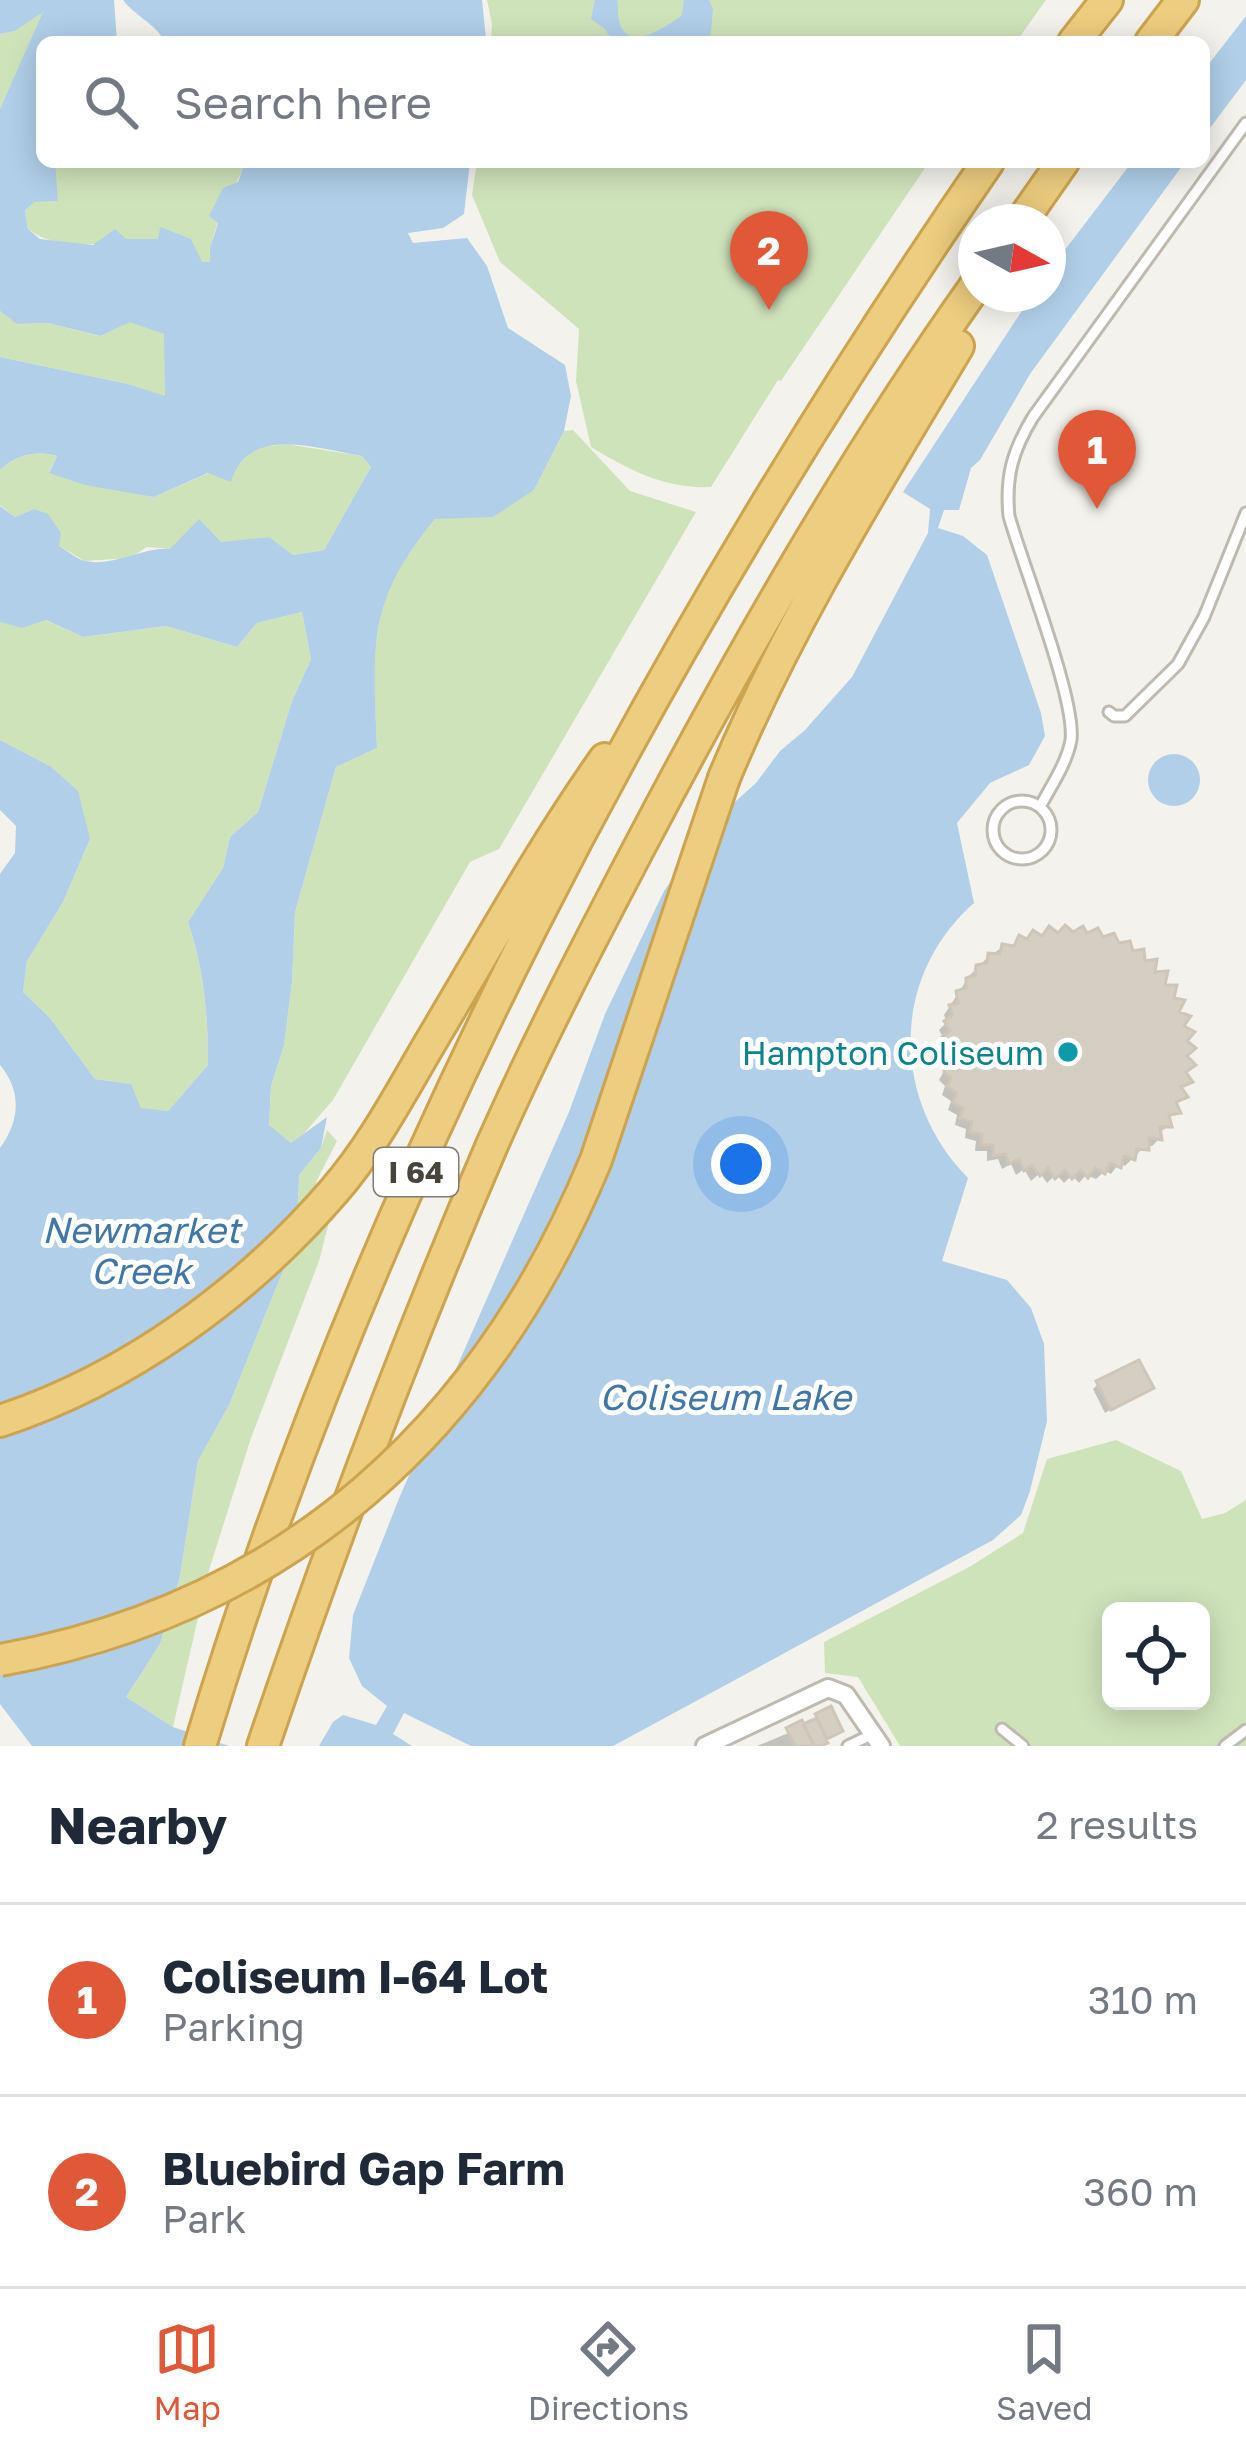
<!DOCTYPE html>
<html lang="en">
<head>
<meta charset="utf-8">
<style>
  :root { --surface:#fff; --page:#f6f6f7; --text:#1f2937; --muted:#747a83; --line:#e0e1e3; --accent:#e05837 }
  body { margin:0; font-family:"Golos Text",sans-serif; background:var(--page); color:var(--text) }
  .controls { position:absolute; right:36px; bottom:36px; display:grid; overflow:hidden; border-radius:18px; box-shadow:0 6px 30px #0003 }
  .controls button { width:108px; height:108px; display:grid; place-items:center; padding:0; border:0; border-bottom:3px solid var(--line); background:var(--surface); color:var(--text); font:60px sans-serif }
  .compass { position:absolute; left:958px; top:204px; width:108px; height:108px; border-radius:50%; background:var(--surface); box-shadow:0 6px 30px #0003; rotate:98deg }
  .you { position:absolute; left:741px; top:1164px; width:42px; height:42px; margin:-30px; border:9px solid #fff; border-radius:50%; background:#1a73e8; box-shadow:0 0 0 18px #1a73e833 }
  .badge { display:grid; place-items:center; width:78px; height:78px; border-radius:50%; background:var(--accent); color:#fff; font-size:39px; font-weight:700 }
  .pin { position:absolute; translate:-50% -99px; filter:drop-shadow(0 3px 6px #0008) }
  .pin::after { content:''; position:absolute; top:63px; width:42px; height:36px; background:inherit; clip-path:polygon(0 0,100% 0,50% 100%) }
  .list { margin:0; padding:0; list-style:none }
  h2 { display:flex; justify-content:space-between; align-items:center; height:156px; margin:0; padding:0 48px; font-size:51px }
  h2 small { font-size:39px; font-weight:400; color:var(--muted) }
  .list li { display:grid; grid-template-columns:78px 1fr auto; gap:36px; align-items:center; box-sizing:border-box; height:192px; padding:0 48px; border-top:3px solid var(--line) }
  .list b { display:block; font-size:45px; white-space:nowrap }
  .list p { margin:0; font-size:39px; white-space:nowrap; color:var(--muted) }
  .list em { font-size:39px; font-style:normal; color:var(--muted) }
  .icon { flex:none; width:66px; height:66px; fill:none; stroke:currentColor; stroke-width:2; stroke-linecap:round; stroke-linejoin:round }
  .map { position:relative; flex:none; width:1246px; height:1746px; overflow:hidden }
  .search { position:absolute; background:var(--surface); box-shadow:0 6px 30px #0003; left:36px; right:36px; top:36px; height:132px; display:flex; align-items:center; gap:30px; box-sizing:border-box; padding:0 42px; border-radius:18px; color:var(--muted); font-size:45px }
  .sheet { height:540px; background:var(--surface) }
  nav { display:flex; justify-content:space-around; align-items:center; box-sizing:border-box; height:168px; border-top:3px solid var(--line); background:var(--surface); font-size:33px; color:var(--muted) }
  nav a { display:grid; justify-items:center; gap:6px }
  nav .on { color:var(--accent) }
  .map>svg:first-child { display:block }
  .green { fill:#cfe3bb; fill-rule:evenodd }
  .water { fill:#b1cfe9 }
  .shadow { fill:#0003 }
  .building { fill:#d5cec3; stroke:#cfc6b7; stroke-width:3 }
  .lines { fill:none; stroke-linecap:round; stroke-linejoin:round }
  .lane-casing { stroke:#bfbab0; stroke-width:15 }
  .street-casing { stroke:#bfbab0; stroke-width:22 }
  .highway-casing { stroke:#cca34f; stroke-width:36 }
  .lane { stroke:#fff; stroke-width:9 }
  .street { stroke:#fff; stroke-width:16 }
  .highway { stroke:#edcd7f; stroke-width:30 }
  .highway-bridge-casing { stroke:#cca34f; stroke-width:36; stroke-linecap:butt }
  .highway-bridge { stroke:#edcd7f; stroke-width:30 }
  .culture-dot { fill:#0f9aa8; stroke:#fff; stroke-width:4.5 }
  .labels { text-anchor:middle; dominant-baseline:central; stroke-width:10; stroke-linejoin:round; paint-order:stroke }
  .shield { fill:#fff; stroke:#7f7b76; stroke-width:3 }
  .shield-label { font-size:30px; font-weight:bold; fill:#48433b }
  .culture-label { font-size:33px; fill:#0d838f; stroke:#fff; text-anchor:end }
  .water-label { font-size:36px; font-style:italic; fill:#4077a8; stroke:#fff }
</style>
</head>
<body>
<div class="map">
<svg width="1246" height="1746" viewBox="0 0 1246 1746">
  <rect width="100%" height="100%" fill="#f4f2ec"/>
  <path class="green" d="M487,0H1046L1016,42H491L492,24Z
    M45,9V10L0,109V34L15,31Z
    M55,162H245C234,194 208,227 211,262H202L160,228L159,239C118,239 62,256 28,229L25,212L54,175Z
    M477,162H929L781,381L778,380L711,487C665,489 629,470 591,447L576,381L579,329L500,262L472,195Z
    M0,311L18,324L48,323L99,336L130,321L165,334V398L128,384L0,357Z
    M573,430L630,491L696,512L499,849L470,862L333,1100L301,1137L291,1143L269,1126L271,1086L284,1045L292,982L295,912L336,767L377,748L373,658L383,602L403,558L435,519L534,490L564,431Z
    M286,444L362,456L371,467L324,550L293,555L268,537L171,549L147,547L130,558L85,561L59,546L34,509L15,517L0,505V470C15,455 37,450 57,456L49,472L154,497L209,473L235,468L255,448Z
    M302,612L311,659L292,701L258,812L230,837L223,868L188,922C204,970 208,1015 208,1065L168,1111L141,1109L130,1084L95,1079L50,1018L23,992L27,961L63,902L90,839L50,766L0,740V622L22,627L45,620L83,637L166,626L237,647L257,623Z
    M327,1130L337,1141L316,1182L330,1218L319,1261L251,1438L209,1570L173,1727L126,1697L160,1644L180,1576L198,1461L229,1405L297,1236L299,1175L321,1148Z
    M1116,1440L1181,1471L1202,1519L1225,1513L1246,1500V1746H900L858,1677L825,1673L824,1642L971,1566L1023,1533L1047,1459ZM1111,1611H1201V1701H1111Z"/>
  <path class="water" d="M0,0H114L117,42H42V162H55L58,201L34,202L25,211L28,229L40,239L93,245L115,229L126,239H158L160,227L191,239L202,262H210V248L218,223L209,216L223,188L238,182L245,162H470L464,214L443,228L408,233L413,243L467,238L487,266L508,328L565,365L571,396L564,431L534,490L493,517L435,519C366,602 373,645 377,748L336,767L295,912L292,982L284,1045L271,1086L269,1125L291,1143L327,1117L321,1148L299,1175L297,1236L229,1405L198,1461L180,1576L160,1644L126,1697L173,1727L229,1746H32L0,1704V1148C20,1121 22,1091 0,1065V874L15,853L16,826L0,810V740L50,766L78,791L90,839L63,902L27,961L23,992L50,1018L95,1079L131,1084L141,1108L168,1111L208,1065C208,1014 204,970 188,922L223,868L230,837L258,812L292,701L311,659L302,612L257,623L237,647L166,626L83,637L46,620L22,628L0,622V506L15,517L34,509L48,514L61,533L59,546C66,550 77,559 85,561C115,567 142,547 170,549L199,519L221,542L269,537L293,555L324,550L371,467L362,456C318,449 247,424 231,482L208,473L154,497L85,485L49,473L57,456C37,450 15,455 0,470V357L128,384L165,396L164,334L130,322L100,336L48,323L17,324L0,311V109L43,12L15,31L0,34Z
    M123,0H482L486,38V42H165C156,24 135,16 123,0Z
    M595,0H617C619,7 617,14 619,21C627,55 669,25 682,15L684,0H709L713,9L710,42H613L605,29L591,19Z
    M1246,16V80L1204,136V70Z
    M1132,162H1185L1030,374L980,460L971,468L959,510H944L938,528L963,536L987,555L1041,713L1045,736L1029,765L990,783L957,823L974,903C890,977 891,1100 968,1178L942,1261L1007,1280L1031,1308L1044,1344L1047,1421L1030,1491L1021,1515L993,1540L613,1746H471L404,1713L393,1734L412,1746H319L333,1722L343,1715L376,1725L387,1706L362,1686L349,1658L353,1615L400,1496L569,1112L605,1014L664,891L717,818L756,783L780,751L805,730L852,677L928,533L930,509L903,492L1033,294H1048V272Z
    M1148 780a26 26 0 1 1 52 0a26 26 0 1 1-52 0Z"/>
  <path class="shadow" d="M1058,936L1101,940L1142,965L1170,1000L1182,1042L1183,1073L1189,1081L1179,1090L1184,1097L1174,1105L1178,1112L1167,1119L1169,1126L1158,1133L1159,1139L1152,1146L1146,1145L1125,1166L1119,1163L1111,1174L1105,1171L1096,1179L1086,1175L1079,1183L1072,1175L1064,1183L1056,1174L1047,1183L1040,1173L1031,1181L1024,1169L1016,1175L1011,1164L1002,1169L998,1159L987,1161V1151H975L976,1141L965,1138L966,1129L955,1125L957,1115L948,1110L951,1101L942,1095L945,1086L939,1080L944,1071L936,1064L942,1056L936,1047L944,1039L939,1030L947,1022L944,1015L970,975L989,956L1003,947L1011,948L1019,939L1025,942Z
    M1098,1384L1150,1388L1105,1413L1093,1389Z
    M816,1716L836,1733L818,1746H757L815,1722Z"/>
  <path class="building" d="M1065,925L1073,932L1083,926L1087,933L1098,928L1103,937L1114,933L1119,943L1130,941L1133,951L1144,949L1145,961L1157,959L1155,972L1168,971L1165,985H1177L1174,998L1185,1000L1179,1012L1191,1016L1184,1026L1195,1032L1187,1041L1196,1048L1187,1056L1196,1065L1186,1072L1193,1082L1181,1087L1188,1097L1176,1102L1181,1113L1169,1115L1172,1127H1160L1162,1140L1149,1138V1150L1137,1149L1135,1160L1124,1156L1121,1168L1110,1163L1105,1174L1095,1168L1088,1178L1081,1170L1072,1179L1065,1170L1055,1179L1048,1168L1040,1176L1032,1165L1024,1171L1019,1159L1009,1164L1005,1154L993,1156V1145H981L982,1134L970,1132L972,1122L960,1118L963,1108L953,1103L956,1093L947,1087L951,1078L944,1072L949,1063L941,1055L948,1047L942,1037L950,1031L944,1021L953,1015L949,1005L958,1003L956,991L966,988V978L975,975L976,965L987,963L988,953L1000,954L1002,944L1014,946L1019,935L1027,939L1033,930L1042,936L1049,926L1058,933Z
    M1139,1360L1154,1388L1111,1410L1096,1381Z
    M831,1706L843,1731L827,1739L815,1714Z
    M817,1718L828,1743L821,1746H814L803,1724Z
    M802,1720L814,1745L813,1746H795L786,1728Z"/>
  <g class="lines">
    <g class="lane-casing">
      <path id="lane" d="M1109,712L1114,716H1125L1178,664L1204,617L1246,513
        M993 830a29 29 0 1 1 58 0a29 29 0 1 1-58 0Z
        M1040,807C1051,786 1067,763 1071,740C1076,699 1022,563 1009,516C1005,476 1013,450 1033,417L1246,123
        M1002,1729L1023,1746
        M848,1746L873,1734
        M1225,1746L1246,1730"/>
    </g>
    <g class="street-casing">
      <path id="street" d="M705,1746L828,1688L846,1695L881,1746"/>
    </g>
    <g class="highway-casing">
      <path id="highway" d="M1074,42L1107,0
        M1151,42L1183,0
        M1021,222L1063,162
        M724,778C787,626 874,487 958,346
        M0,1421C128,1379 246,1293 334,1191C374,1145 402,1090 433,1038C489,944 542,848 605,759
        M200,1746C369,1185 657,643 988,162
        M263,1746C332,1543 407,1342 492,1145C537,1043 589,943 641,844C742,652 850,463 976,285"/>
    </g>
    <use href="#lane" class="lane"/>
    <use href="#street" class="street"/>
    <use href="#highway" class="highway"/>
    <g class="highway-bridge-casing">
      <path id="highway-bridge" d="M0,1660C289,1608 486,1427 596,1160L724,778"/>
    </g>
    <use href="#highway-bridge" class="highway-bridge"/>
  </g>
  <circle class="culture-dot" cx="1068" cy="1052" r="12"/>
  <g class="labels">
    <rect class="shield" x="374" y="1148" width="84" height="48" rx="9"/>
    <g class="shield-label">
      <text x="416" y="1172">I 64</text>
    </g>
    <g class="culture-label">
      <text x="1044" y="1052">Hampton Coliseum</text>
    </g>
    <g class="water-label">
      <text x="141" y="1229">Newmarket<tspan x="141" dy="41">Creek</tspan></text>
      <text x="725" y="1396">Coliseum Lake</text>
    </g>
  </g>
</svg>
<div class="controls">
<button><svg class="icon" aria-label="locate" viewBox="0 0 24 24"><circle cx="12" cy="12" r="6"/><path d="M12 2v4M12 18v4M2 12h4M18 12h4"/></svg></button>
</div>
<svg class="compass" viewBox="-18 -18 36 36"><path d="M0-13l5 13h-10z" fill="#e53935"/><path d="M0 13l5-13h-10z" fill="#747a83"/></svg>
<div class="you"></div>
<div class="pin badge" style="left:1097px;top:509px">1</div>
<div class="pin badge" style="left:769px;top:310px">2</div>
<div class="search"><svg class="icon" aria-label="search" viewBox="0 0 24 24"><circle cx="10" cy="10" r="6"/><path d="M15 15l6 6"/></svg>Search here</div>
</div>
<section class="sheet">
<h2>Nearby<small>2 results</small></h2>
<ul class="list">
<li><span class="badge">1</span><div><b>Coliseum I-64 Lot</b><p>Parking</p></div><em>310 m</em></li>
<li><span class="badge">2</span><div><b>Bluebird Gap Farm</b><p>Park</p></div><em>360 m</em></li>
</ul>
</section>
<nav>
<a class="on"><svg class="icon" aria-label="map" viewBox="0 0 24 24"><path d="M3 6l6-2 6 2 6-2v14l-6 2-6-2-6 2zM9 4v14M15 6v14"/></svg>Map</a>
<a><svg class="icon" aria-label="directions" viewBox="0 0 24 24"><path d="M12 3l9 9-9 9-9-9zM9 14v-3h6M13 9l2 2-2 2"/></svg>Directions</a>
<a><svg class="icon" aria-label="saved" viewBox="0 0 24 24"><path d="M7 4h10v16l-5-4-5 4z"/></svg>Saved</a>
</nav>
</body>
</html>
